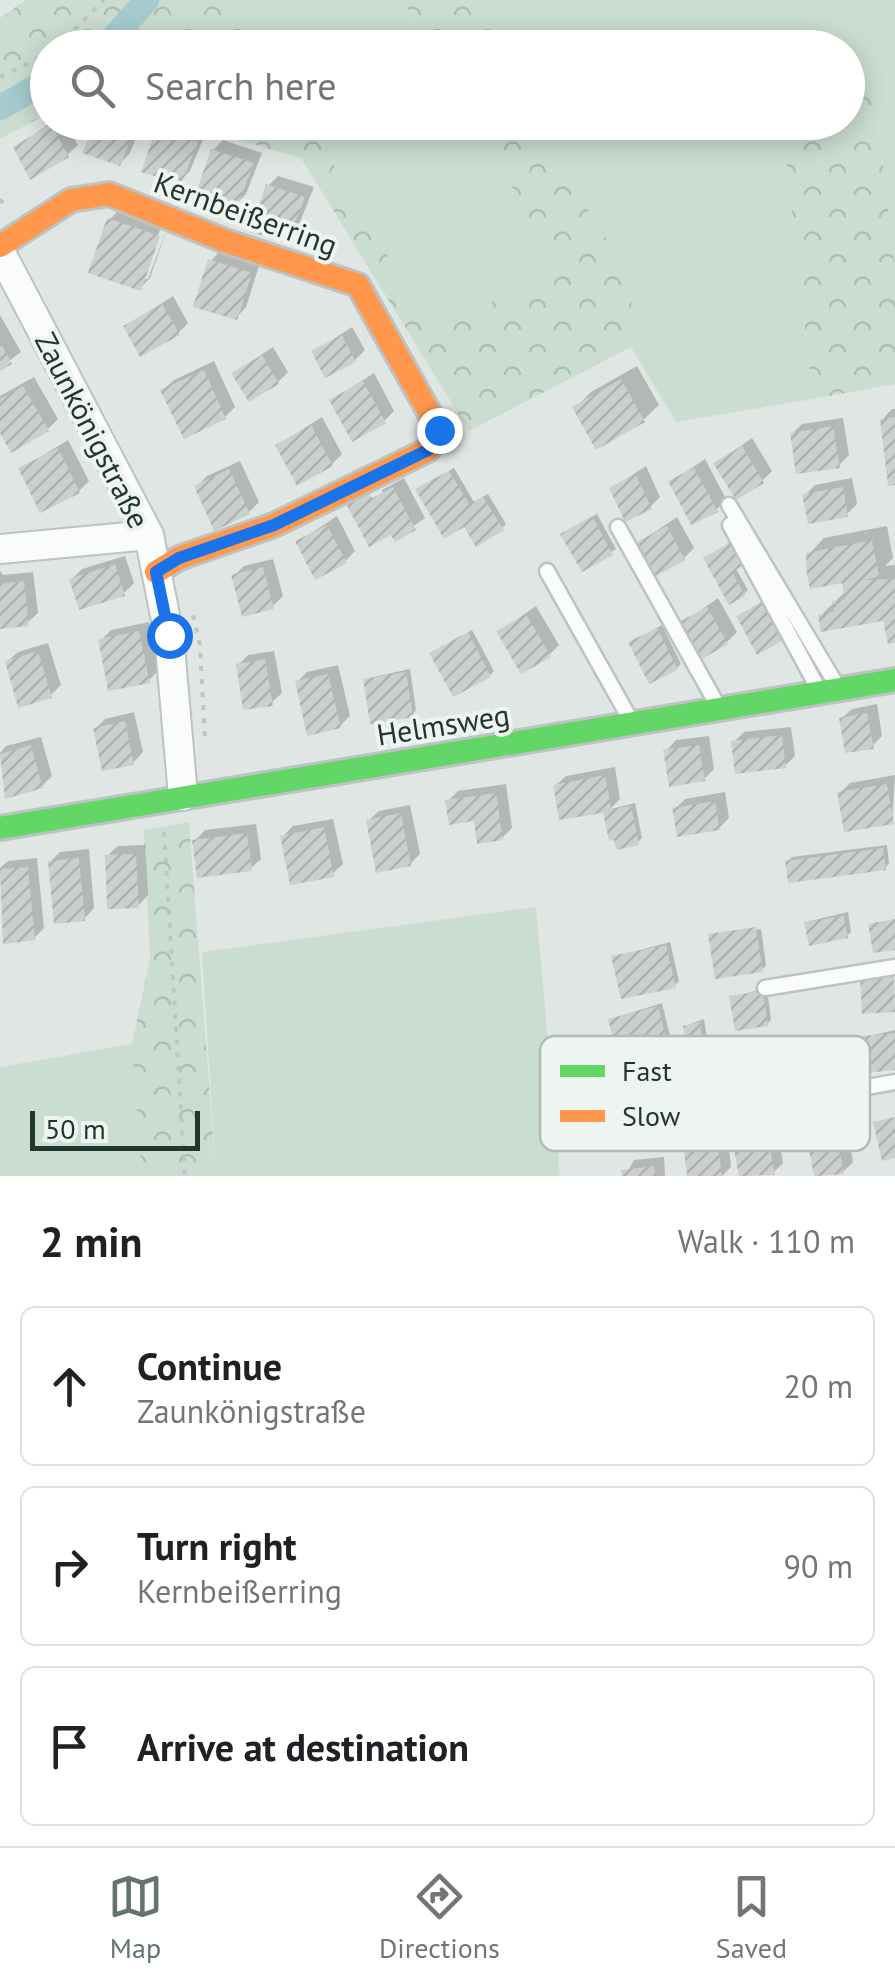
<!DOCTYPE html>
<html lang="en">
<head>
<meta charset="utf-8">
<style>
  :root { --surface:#fff; --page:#f2f2f2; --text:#202124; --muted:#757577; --line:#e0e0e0; --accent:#64736e }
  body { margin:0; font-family:"PT Sans",sans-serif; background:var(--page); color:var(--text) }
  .scale { position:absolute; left:30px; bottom:25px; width:170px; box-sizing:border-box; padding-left:10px; border:5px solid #22352f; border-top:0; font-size:28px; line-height:35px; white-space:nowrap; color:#22352f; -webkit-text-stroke:8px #eef5f1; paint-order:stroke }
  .stop { position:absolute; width:30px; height:30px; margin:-22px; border:8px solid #1a73e8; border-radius:50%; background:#fff }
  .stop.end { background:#1a73e8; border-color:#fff; box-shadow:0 2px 10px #0008 }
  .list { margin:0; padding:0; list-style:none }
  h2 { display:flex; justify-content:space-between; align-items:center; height:130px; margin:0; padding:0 40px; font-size:42px }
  h2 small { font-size:32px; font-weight:400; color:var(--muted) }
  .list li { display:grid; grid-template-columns:65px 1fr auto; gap:30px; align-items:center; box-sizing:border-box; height:160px; margin:0 20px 20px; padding:0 20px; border:2px solid var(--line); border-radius:15px }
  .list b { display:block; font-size:38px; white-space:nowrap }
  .list p { margin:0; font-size:32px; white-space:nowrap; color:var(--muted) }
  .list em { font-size:32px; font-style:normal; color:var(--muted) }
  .icon { flex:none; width:55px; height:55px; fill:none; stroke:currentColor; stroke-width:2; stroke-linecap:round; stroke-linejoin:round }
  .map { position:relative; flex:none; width:895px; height:1176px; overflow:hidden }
  .search { position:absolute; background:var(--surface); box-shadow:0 5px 25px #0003; left:30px; right:30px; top:30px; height:110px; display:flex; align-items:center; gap:25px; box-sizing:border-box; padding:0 35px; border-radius:55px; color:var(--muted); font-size:38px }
  .sheet { height:670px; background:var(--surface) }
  nav { display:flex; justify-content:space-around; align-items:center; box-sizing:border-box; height:140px; border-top:2px solid var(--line); background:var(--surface); font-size:28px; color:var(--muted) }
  nav a { display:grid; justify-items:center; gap:5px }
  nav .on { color:var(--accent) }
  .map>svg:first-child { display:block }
  .green { fill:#cbddd0 }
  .forest { fill:url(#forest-crowns) }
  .shadow { fill:#0003 }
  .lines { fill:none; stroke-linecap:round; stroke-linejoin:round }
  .canal { stroke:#a6cbcf; stroke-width:25 }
  .building { fill:url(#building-hatch) }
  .lane-casing { stroke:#bdc3c0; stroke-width:19 }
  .street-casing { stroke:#bdc3c0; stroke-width:32 }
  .fast-casing { stroke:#bdc3c0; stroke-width:28 }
  .slow-casing { stroke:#bdc3c0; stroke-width:28 }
  .path { stroke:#bfc5c3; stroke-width:4; stroke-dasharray:5 8; stroke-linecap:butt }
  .lane { stroke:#fafbfb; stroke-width:14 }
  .street { stroke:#fafbfb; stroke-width:28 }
  .fast { stroke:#63d668; stroke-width:22 }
  .slow { stroke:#ff974d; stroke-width:22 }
  .route { stroke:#1a73e8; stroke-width:12 }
  .labels { text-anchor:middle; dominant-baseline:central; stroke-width:8; stroke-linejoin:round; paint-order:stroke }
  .street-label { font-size:30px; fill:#22352f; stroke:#eef5f1 }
  .key { fill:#eef5f1; stroke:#b1bbb7; stroke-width:2.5 }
  .key-label { font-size:28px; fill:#22352f }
</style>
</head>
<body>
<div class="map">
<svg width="895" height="1176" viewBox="0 0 895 1176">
  <defs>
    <pattern id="forest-crowns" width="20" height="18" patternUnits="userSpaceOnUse" patternTransform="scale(2.5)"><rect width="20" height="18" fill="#cbddd0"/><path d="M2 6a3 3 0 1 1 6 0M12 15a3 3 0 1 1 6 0" fill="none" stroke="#aebeb3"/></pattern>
    <pattern id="building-hatch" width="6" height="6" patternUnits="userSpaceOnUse" patternTransform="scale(2.5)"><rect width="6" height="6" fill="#cbcfcd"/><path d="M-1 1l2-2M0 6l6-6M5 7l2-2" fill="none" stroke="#aeb2b0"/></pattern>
  </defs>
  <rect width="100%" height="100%" fill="#e0e6e3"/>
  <path class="green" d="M236,0H402L430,47H264Z
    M495,0H895V268L873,82L848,87V48L520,47Z
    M309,123H474L558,263L435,336Z
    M534,123H782L813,399L676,422L631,347L632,281Z
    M536,907L560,1176H216L202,952Z
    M132,1044L142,1176H0V1067Z"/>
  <path class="forest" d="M26,0H236L264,47L48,48L47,114L0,139V18Z
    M402,0H495L520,47H430Z
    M873,82L895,268V384L813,399L782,123L848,122V87Z
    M179,123H309L435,336L557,263L474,123H534L632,281L631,347L469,431L301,158Z
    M189,822L216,1176H142L132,1044L150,959L144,830Z"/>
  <path class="shadow" d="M51,122H65L78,145L67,155L16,148Z
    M97,122H142L130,153L120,163Z
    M166,122L206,132L190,171L180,181L158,130Z
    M223,140L262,153L246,194L236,204L213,150Z
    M278,176L314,187L298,227L287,238L268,186Z
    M120,209L162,224L142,279H148L168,226L150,278L140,288L110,219Z
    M221,250L260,263L246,307L236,318L211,261Z
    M173,296L188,323L178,333L126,326Z
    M0,315L21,352L0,368Z
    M352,327L365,350L355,360L314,352Z
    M273,347L288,372L278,382L234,373Z
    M214,361L235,407L225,417L163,390L174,380Z
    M637,366L659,405L643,420L575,408L591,392Z
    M374,373L394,411L384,421L332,400Z
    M34,377L58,419L48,429L0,428V396Z
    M892,409H895V482L882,420Z
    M322,417L342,454L332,464L278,445Z
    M843,418L849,455L839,465L792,434L802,424Z
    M752,438L772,471L762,481L717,463Z
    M68,440L89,481L79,491L21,469Z
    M705,459L726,499L716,510L671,482Z
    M240,461L259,502L249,512L197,486L207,476Z
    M646,466L660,497L650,507L612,488Z
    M454,468L474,502L488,494L506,524L502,528L465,523L423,485Z
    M404,478L425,518L396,538L382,490Z
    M852,478L857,504L847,514L805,495L815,485Z
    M597,514L616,549L583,569L568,530Z
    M337,516L355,551L345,561L298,542Z
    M677,517L694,548L684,558L640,542Z
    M887,526L893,558L885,566L895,565V640L885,618L820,616L846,591L844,580L809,554L824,538Z
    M740,535L751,554L735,567L748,590L744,594L706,559Z
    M125,556L134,583L124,593L72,579L82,569Z
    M273,559L283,596L272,607L234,576L244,566Z
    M0,571L3,575L33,572L38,613L27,623L0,625Z
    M779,591L797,625L787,635L739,616Z
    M718,598L737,632L727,642L684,622Z
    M536,606L559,645L549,655L499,632Z
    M149,622L158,671L148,681L101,640L111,630Z
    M662,625L681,664L677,668L631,643Z
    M472,630L494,671L490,675L432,653Z
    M48,643L61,685L51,695L7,662L18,652Z
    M274,651L282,693L271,703L238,665L248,655Z
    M338,665L350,716L340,726L297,682L307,672Z
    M410,669L416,710L412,715L365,679Z
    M877,704L882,736L872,746L841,719L852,709Z
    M134,712L143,752L133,763L95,729L105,719Z
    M791,727L795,756L785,766L734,742L744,732Z
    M709,736L714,769L704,779L666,751L676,740Z
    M41,737L52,776L42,786L7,796L0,753L6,746Z
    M615,767L620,799L610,809L555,786L566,776Z
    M895,775L892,822L840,793L850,783Z
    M506,784L512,828L502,838L448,801L458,791Z
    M725,792L729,818L719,828L675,809L685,799Z
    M635,803L642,838L637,843L611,809Z
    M410,805L420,854L410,864L368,821L379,811Z
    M333,819L343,864L332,874L283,836L293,826Z
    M256,824L261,859L250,869L195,841L205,830Z
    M145,845L148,895L138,906L107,856L118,846Z
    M887,845L889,863L885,868L788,861L792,857Z
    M89,849L94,908L84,919L50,862L60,852Z
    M37,858L44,928L34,938L5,941L0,868L8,861Z
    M848,912L851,932L847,936L806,922Z
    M761,929L766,965L762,970L712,936Z
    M670,942L679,981L674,986L614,957Z
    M767,988L771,1020L767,1024L732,997Z
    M662,1003L670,1036L665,1040L611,1019Z
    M704,1019L707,1038L703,1043L685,1026Z
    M895,1030V1067L864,1037Z
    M775,1119L783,1163L773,1173L741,1176L734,1135L744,1125Z
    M727,1130L731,1167L722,1176H690L686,1144L696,1134Z
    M847,1130L853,1162L843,1172L816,1176L810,1145L821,1135Z
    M664,1157L665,1176H625L634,1160Z"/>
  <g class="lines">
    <path class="canal" d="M104,48L147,0
      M0,108L48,80"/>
  </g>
  <path class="building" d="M95,122L136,126L120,166L82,153Z
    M51,124L69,157L30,180L13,147Z
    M156,129L198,142L181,184L141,172Z
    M211,149L254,163L237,207L195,196Z
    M266,184L305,197L288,240L250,233Z
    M107,218L160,236L141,291L88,273Z
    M208,259L252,273L237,320L193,307Z
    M162,304L180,335L140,357L123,326Z
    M342,335L356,362L325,378L311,351Z
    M0,342L12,364L0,371Z
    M262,355L279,384L249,402L231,373Z
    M204,370L226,419L184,439L160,390Z
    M621,379L645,422L596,450L572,407Z
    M363,381L386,423L352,442L329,400Z
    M23,386L49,431L11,453L0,433V399Z
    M895,417V485L888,486L880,419Z
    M311,425L333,466L297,486L275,445Z
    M833,426L840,468L796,474L790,433Z
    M742,446L764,483L736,500L713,463Z
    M58,448L80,493L40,513L18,468Z
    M694,468L718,512L691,525L668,481Z
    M229,469L250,514L214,531L194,486Z
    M449,471L469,504L483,497L504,530L476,547L464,527L444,539L415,489Z
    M635,474L652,509L625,522L609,488Z
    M393,487L416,530L395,542L391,535L369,547L346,504L368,492L372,498Z
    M843,487L848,517L808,524L802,494Z
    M592,516L613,555L582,572L560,534Z
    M327,525L347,563L315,580L295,541Z
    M667,526L685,560L656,576L637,542Z
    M872,540L879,576L866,580L895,579V643L888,644L883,621L821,632L818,615L834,611L832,601L845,599L842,583L810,589L806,570V553Z
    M729,543L742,566L732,572L745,596L729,605L703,558Z
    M115,564L125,596L79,610L69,579Z
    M263,567L274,609L242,617L231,575Z
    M24,581L29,626L0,629V584Z
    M769,599L789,637L757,655L736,616Z
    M707,607L728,644L702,659L681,621Z
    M526,614L551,657L521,674L496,631Z
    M657,628L678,670L649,684L628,642Z
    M139,631L150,683L108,691L98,639Z
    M468,632L491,677L453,697L429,653Z
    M38,651L52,698L18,708L5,661Z
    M265,659L273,706L243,710L236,664Z
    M406,672L413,717L370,724L363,679Z
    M328,674L341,728L307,736L295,681Z
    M867,713L874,749L845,753L839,718Z
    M125,721L134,765L102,771L93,728Z
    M782,735L786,768L735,774L731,741Z
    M31,745L43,788L5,799L0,754Z
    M699,745L705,781L669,787L663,750Z
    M605,775L611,809L631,806L639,845L616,850L614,840L609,841L603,813L559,820L553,785Z
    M887,784L894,824L844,832L837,792Z
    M496,793L503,840L477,844L474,821L449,825L445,800Z
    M715,801L720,830L677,837L672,808Z
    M401,813L411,866L376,873L366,820Z
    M324,827L334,877L290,885L280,836Z
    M247,833L252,871L197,878L192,840Z
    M883,848L886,870L788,883L785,861Z
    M136,854L139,908L107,909L105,855Z
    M79,858L85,921L54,924L48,861Z
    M28,867L35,940L3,944L0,869Z
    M844,916L848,938L809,946L804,922Z
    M895,919V950L873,953L868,924Z
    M756,927L763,972L715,979L708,934Z
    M666,945L676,988L621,999L611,956Z
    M894,975L895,1012L862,1014L860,977Z
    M763,991L768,1026L735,1031L729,996Z
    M658,1006L667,1042L617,1055L608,1019Z
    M700,1022L704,1045L687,1048L683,1026Z
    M895,1033V1070L864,1073L861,1036Z
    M895,1117V1158L882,1161L873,1122Z
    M766,1128L775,1175L739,1176L731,1134Z
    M837,1138L844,1174L814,1176L808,1144Z
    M717,1139L722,1176H687L683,1143Z
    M654,1166L655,1176H622L621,1170Z"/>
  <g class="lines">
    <g class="lane-casing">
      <path id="lane" d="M729,505L836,684
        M730,525L820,692
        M618,527L719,708
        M547,571L630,719
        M765,988L895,967
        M676,1122L895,1082"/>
    </g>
    <g class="street-casing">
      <path id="street" d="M0,251L149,535L169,635L183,796
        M0,549L149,535"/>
    </g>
    <g class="fast-casing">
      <path id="fast" d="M0,828L895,680"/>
    </g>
    <g class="slow-casing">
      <path id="slow" d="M0,246L71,200L109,194L225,241L358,285L439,430L428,450L274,525L179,558L156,572"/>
    </g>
    <path class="path" d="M56,48L104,0
      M0,77L48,54
      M0,199L6,208
      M193,615L200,645L205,740
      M164,832L185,1176"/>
    <use href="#lane" class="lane"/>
    <use href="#street" class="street"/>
    <use href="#fast" class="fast"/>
    <use href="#slow" class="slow"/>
  </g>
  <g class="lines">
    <path class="route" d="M169,635L156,572L179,558L274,525L428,450L439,430"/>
  </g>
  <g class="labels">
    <g class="street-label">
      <text transform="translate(246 213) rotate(20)">Kernbeißerring</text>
      <text transform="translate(93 430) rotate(63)">Zaunkönigstraße</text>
      <text transform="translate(443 724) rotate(-9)">Helmsweg</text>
    </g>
  </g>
  <rect x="540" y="1036" width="330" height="115" rx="15" class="key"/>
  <rect x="560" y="1065" width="45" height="12" fill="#63d668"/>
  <rect x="560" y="1110" width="45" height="12" fill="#ff974d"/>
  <g class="key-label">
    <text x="622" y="1081">Fast</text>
    <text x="622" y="1126">Slow</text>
  </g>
</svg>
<div class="scale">50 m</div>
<div class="stop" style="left:169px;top:635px"></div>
<div class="stop end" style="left:439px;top:430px"></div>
<div class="search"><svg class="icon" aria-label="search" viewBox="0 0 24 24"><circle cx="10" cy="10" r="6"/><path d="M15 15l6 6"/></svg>Search here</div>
</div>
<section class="sheet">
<h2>2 min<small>Walk · 110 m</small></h2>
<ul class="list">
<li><svg class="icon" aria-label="ahead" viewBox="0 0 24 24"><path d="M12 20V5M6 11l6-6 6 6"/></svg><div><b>Continue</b><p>Zaunkönigstraße</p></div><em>20 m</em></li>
<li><svg class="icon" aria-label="right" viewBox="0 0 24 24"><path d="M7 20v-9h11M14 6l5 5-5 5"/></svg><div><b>Turn right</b><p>Kernbeißerring</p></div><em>90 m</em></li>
<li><svg class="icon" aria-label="arrive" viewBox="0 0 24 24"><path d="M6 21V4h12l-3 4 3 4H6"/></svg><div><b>Arrive at destination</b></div></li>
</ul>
</section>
<nav>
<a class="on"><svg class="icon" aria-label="map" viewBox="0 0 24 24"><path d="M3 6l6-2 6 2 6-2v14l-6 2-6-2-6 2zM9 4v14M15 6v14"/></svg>Map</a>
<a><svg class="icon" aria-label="directions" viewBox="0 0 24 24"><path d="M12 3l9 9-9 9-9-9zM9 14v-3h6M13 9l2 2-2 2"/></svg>Directions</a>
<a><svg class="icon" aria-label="saved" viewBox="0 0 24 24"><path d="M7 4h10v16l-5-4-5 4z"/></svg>Saved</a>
</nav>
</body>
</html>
